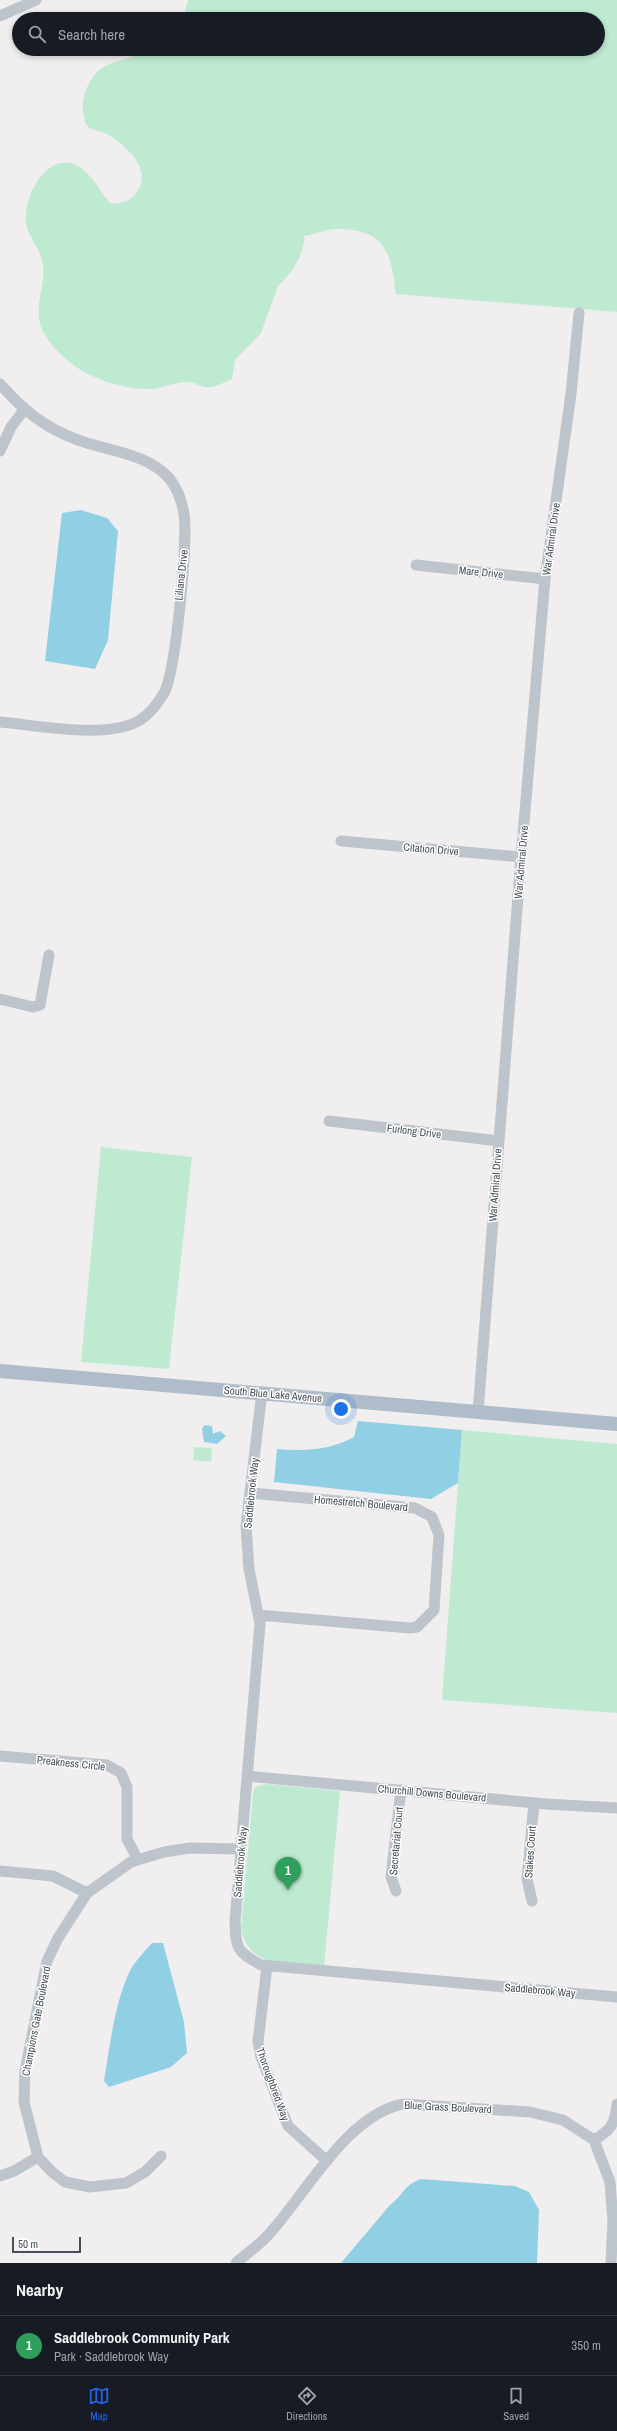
<!DOCTYPE html>
<html lang="en">
<head>
<meta charset="utf-8">
<style>
  :root { --surface:#171b24; --page:#20242c; --text:#f1f3f6; --muted:#9ea1a6; --line:#363941; --accent:#2563eb }
  body { margin:0; font-family:"Archivo Narrow",sans-serif; background:var(--page); color:var(--text) }
  .scale { position:absolute; left:12px; bottom:10px; width:69px; box-sizing:border-box; padding-left:4px; border:2px solid #475059; border-top:0; font-size:11px; line-height:14px; white-space:nowrap; color:#475059; -webkit-text-stroke:3px #fff; paint-order:stroke }
  .you { position:absolute; left:341px; top:1409px; width:14px; height:14px; margin:-10px; border:3px solid #fff; border-radius:50%; background:#1a73e8; box-shadow:0 0 0 6px #1a73e833 }
  .badge { display:grid; place-items:center; width:26px; height:26px; border-radius:50%; background:var(--accent); color:#fff; font-size:13px; font-weight:700 }
  .pin { position:absolute; translate:-50% -33px; filter:drop-shadow(0 1px 2px #0008) }
  .pin::after { content:''; position:absolute; top:21px; width:14px; height:12px; background:inherit; clip-path:polygon(0 0,100% 0,50% 100%) }
  .list { margin:0; padding:0; list-style:none }
  h2 { display:flex; justify-content:space-between; align-items:center; height:52px; margin:0; padding:0 16px; font-size:17px }
  h2 small { font-size:13px; font-weight:400; color:var(--muted) }
  .list li { display:grid; grid-template-columns:26px 1fr auto; gap:12px; align-items:center; box-sizing:border-box; height:60px; padding:0 16px; border-top:1px solid var(--line) }
  .list b { display:block; font-size:15px; white-space:nowrap }
  .list p { margin:0; font-size:13px; white-space:nowrap; color:var(--muted) }
  .list em { font-size:13px; font-style:normal; color:var(--muted) }
  .icon { flex:none; width:22px; height:22px; fill:none; stroke:currentColor; stroke-width:2; stroke-linecap:round; stroke-linejoin:round }
  .map { position:relative; flex:none; width:617px; height:2263px; overflow:hidden }
  .search { position:absolute; background:var(--surface); box-shadow:0 2px 6px #0003; left:12px; right:12px; top:12px; height:44px; display:flex; align-items:center; gap:10px; box-sizing:border-box; padding:0 14px; border-radius:22px; color:var(--muted); font-size:15px }
  .sheet { height:112px; background:var(--surface) }
  nav { display:flex; justify-content:space-around; align-items:center; box-sizing:border-box; height:56px; border-top:1px solid var(--line); background:var(--surface); font-size:11px; color:var(--muted) }
  nav a { display:grid; justify-items:center; gap:2px }
  nav .on { color:var(--accent) }
  .map>svg:first-child { display:block }
  .green { fill:#bfead2 }
  .water { fill:#90cfe4 }
  .lines { fill:none; stroke-linecap:round; stroke-linejoin:round }
  .minor { stroke:#bdc4cb; stroke-width:11 }
  .major { stroke:#afbcca; stroke-width:14 }
  .labels { text-anchor:middle; dominant-baseline:central; stroke-width:3; stroke-linejoin:round; paint-order:stroke }
  .street-label { font-size:11px; fill:#475059; stroke:#fff }
</style>
</head>
<body>
<div class="map">
<svg width="617" height="2263" viewBox="0 0 617 2263">
  <rect width="100%" height="100%" fill="#f0eeee"/>
  <path class="green" d="M188,0H617V312L396,294C391,252 385,229 337,229C326,229 314,235 303,236L305,239L300,256L292,271L278,286L261,333L235,360L232,379C222,383 213,390 201,386C197,385 194,382 190,382C177,381 164,388 151,389C111,390 64,369 44,333C31,311 46,287 43,265C42,250 28,238 26,223C23,196 49,146 81,168C94,177 100,192 110,203C120,205 131,201 137,192C152,170 129,148 109,135C102,131 94,131 87,126C82,115 81,102 86,90C100,55 122,66 149,49H598V19H183Z
    M101,1147L192,1157L169,1369L81,1362Z
    M462,1430L617,1444V1713L442,1700Z
    M194,1447L212,1448L211,1462L193,1460Z
    M266,1784L340,1791L324,1967C290,1964 249,1970 241,1928L253,1793L255,1787Z"/>
  <path class="water" d="M81,510L107,518L118,531L108,640L95,669L45,661L62,513Z
    M358,1421L462,1430L458,1483L431,1499L274,1482L277,1449C305,1451 328,1451 354,1437Z
    M205,1425L212,1426L213,1434L220,1431L226,1436L217,1444L204,1442L202,1428Z
    M152,1943H163L184,2022L187,2053L171,2067L109,2087L104,2081C110,2046 114,2007 128,1975C133,1963 144,1952 152,1943Z
    M421,2179L515,2186L529,2192L539,2210L537,2263H341L390,2205C405,2194 402,2186 421,2179Z"/>
  <g class="lines">
    <path class="minor" d="M0,16L36,0
      M0,384C23,410 45,428 78,440C107,451 147,453 169,478C177,488 182,501 184,514C188,541 176,671 164,693C158,703 150,714 140,720C109,740 36,725 0,722
      M0,451L11,427L24,410
      M416,565L545,579
      M341,841L521,857
      M0,999L33,1007L40,1005L49,955
      M329,1121L499,1141
      M262,1392L246,1526L249,1569L260,1624L235,1921C236,1949 236,1951 261,1965L617,1997
      M478,1413L521,857L545,579L571,394L579,313
      M250,1493L415,1508L432,1517L439,1535L434,1610L417,1627L410,1628L258,1615
      M0,1756L107,1765L121,1773L127,1787V1839L138,1860
      M247,1776L546,1804L617,1808
      M0,1871L53,1876L87,1893
      M396,1891L391,1877L401,1790
      M532,1901L527,1879L534,1803
      M267,1966L258,2042L261,2057L288,2126L327,2161
      M594,2140C611,2130 615,2124 617,2104
      M161,2156L145,2172L126,2183L90,2187L65,2182L52,2172L38,2157L24,2102L25,2071L47,1961L58,1938L87,1893L131,1862L164,1852L190,1848L241,1849
      M0,2176L14,2171L38,2157
      M236,2263C247,2253 261,2244 270,2233C307,2192 347,2115 403,2104L530,2112L563,2120L594,2140L610,2182L613,2221L611,2263"/>
    <path class="major" d="M0,1371L617,1424"/>
  </g>
  <g class="labels">
    <g class="street-label">
      <text transform="translate(551 539) rotate(-82)">War Admiral Drive</text>
      <text transform="translate(481 572) rotate(6)">Mare Drive</text>
      <text transform="translate(181 575) rotate(-84)">Liliana Drive</text>
      <text transform="translate(431 849) rotate(5)">Citation Drive</text>
      <text transform="translate(521 862) rotate(-85)">War Admiral Drive</text>
      <text transform="translate(414 1131) rotate(7)">Furlong Drive</text>
      <text transform="translate(495 1185) rotate(-86)">War Admiral Drive</text>
      <text transform="translate(273 1394) rotate(5)">South Blue Lake Avenue</text>
      <text transform="translate(251 1493) rotate(-84)">Saddlebrook Way</text>
      <text transform="translate(361 1503) rotate(5)">Homestretch Boulevard</text>
      <text transform="translate(71 1763) rotate(6)">Preakness Circle</text>
      <text transform="translate(432 1793) rotate(5)">Churchill Downs Boulevard</text>
      <text transform="translate(396 1841) rotate(-85)">Secretariat Court</text>
      <text transform="translate(530 1852) rotate(-86)">Stakes Court</text>
      <text transform="translate(240 1862) rotate(-85)">Saddlebrook Way</text>
      <text transform="translate(540 1990) rotate(5)">Saddlebrook Way</text>
      <text transform="translate(36 2021) rotate(-79)">Champions Gate Boulevard</text>
      <text transform="translate(273 2084) rotate(70)">Thoroughbred Way</text>
      <text transform="translate(448 2107) rotate(3)">Blue Grass Boulevard</text>
    </g>
  </g>
</svg>
<div class="scale">50 m</div>
<div class="you"></div>
<div class="pin badge" style="left:288px;top:1890px;background:#2e9e5b">1</div>
<div class="search"><svg class="icon" aria-label="search" viewBox="0 0 24 24"><circle cx="10" cy="10" r="6"/><path d="M15 15l6 6"/></svg>Search here</div>
</div>
<section class="sheet">
<h2>Nearby<small></small></h2>
<ul class="list">
<li><span class="badge" style="background:#2e9e5b">1</span><div><b>Saddlebrook Community Park</b><p>Park · Saddlebrook Way</p></div><em>350 m</em></li>
</ul>
</section>
<nav>
<a class="on"><svg class="icon" aria-label="map" viewBox="0 0 24 24"><path d="M3 6l6-2 6 2 6-2v14l-6 2-6-2-6 2zM9 4v14M15 6v14"/></svg>Map</a>
<a><svg class="icon" aria-label="directions" viewBox="0 0 24 24"><path d="M12 3l9 9-9 9-9-9zM9 14v-3h6M13 9l2 2-2 2"/></svg>Directions</a>
<a><svg class="icon" aria-label="saved" viewBox="0 0 24 24"><path d="M7 4h10v16l-5-4-5 4z"/></svg>Saved</a>
</nav>
</body>
</html>
